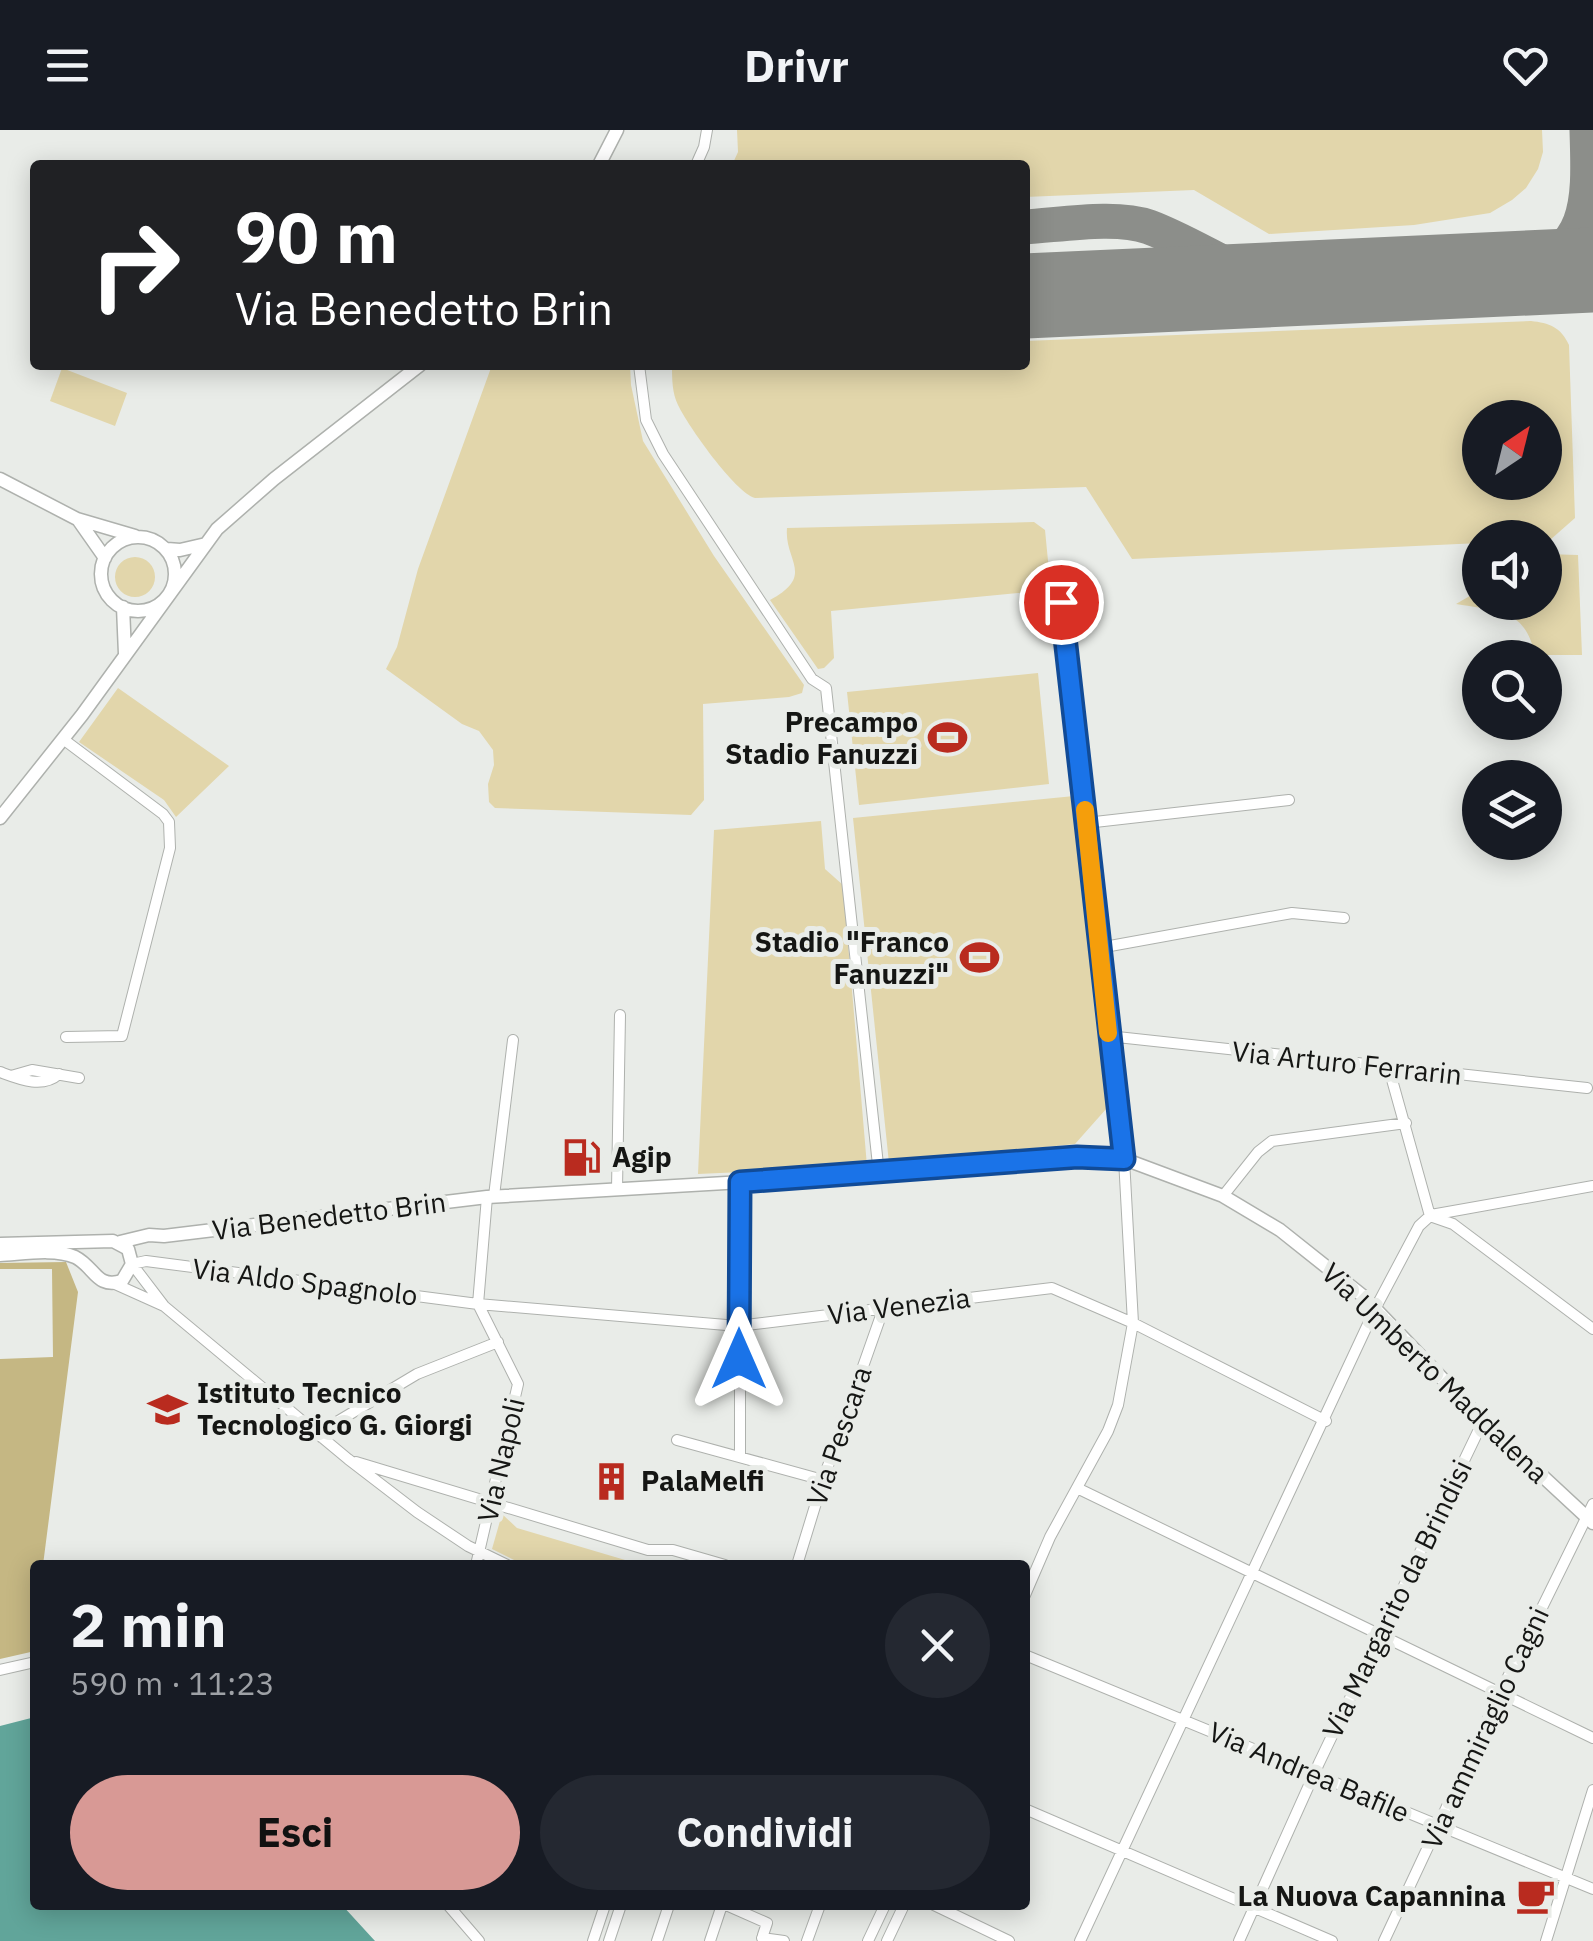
<!DOCTYPE html>
<html lang="it">
<head>
<meta charset="utf-8">
<style>
	:root { --surface:#171b24; --page:#242831; --text:#f1f3f6; --muted:#9ea1a6; --accent:#d89995 }
	body { margin:0; font-family:"IBM Plex Sans",sans-serif; background:var(--page); color:var(--text); height:100vh; display:flex; flex-direction:column; font-size:38px; white-space:nowrap }
	* { box-sizing:border-box; margin:0 }
	p { font-size:32px; color:var(--muted) }
	.icon { flex:none; width:55px; height:55px; fill:none; stroke:currentColor; stroke-width:2; stroke-linecap:round; stroke-linejoin:round }
	.map { position:relative; flex:1; overflow:hidden }
	.details { position:absolute; left:30px; top:1430px; width:1000px; height:350px; display:flex; flex-direction:column; background:var(--surface); border-radius:10px; box-shadow:0 5px 25px #0003 }
	.details>* { flex:none }
	.top-card { position:absolute; left:30px; top:30px; width:1000px; height:210px; border-radius:10px; box-shadow:0 5px 25px #0003; background:#202124; color:#fff; overflow:hidden }
	.needle { width:65px; rotate:35deg }
	.fabs { position:absolute; left:1462px; top:270px; display:grid; gap:20px }
	.fabs a { display:grid; place-items:center; width:100px; height:100px; border-radius:50%; background:var(--surface); box-shadow:0 5px 25px #0003; font-size:50px }
	.pin { position:absolute; display:grid; place-items:center; width:85px; height:85px; color:#fff; margin:-42px; border:5px solid #fff; border-radius:50%; box-shadow:0 2px 10px #0007 }
	.me { position:absolute; width:110px; margin:-55px; rotate:0deg; stroke-linejoin:round; filter:drop-shadow(0 0 8px #0008) }
	.turn { display:flex; align-items:center; gap:35px; height:210px; padding:0 40px; font-size:45px }
	.turn .icon { width:130px; height:130px; stroke-width:2.5 }
	.turn b { display:block; font-size:70px; line-height:85px }
	.round { display:grid; place-items:center; flex:none; width:105px; height:105px; border-radius:52px; background:var(--page) }
	.overview { display:flex; align-items:center; justify-content:space-between; height:170px; padding:0 40px }
	h1 { font-size:60px; font-weight:700; line-height:75px }
	.button { display:flex; gap:20px; margin-top:auto; padding:20px 40px }
	.button a { flex:1; height:115px; border-radius:60px; background:var(--accent); color:#111; font-size:40px; font-weight:700; line-height:115px; text-align:center }
	.button a+a { background:var(--page); color:var(--text) }
	header { display:flex; justify-content:space-between; align-items:center; height:130px; padding:0 40px; background:var(--surface); font-size:45px; font-weight:700 }
	.map>svg:first-child { display:block }
	.green { fill:#e2d6ab; fill-rule:evenodd }
	.forest { fill:#c5b783 }
	.water { fill:#61a59a }
	.lines { fill:none; stroke-linecap:round; stroke-linejoin:round }
	.taxiway { stroke:#8c8e8a; stroke-width:35 }
	.runway { stroke:#8c8e8a; stroke-width:85 }
	.minor-casing { stroke:#aeb1ad; stroke-width:12 }
	.tertiary-casing { stroke:#aeb1ad; stroke-width:15 }
	.minor { stroke:#fff; stroke-width:10 }
	.tertiary { stroke:#fff; stroke-width:12 }
	.route-casing { stroke:#114b97; stroke-width:25 }
	.route { stroke:#1a73e8; stroke-width:18 }
	.slow { stroke:#f59e0b; stroke-width:18 }
	.labels { text-anchor:middle; stroke-width:10; stroke-linejoin:round; paint-order:stroke }
	.poi-label { font-size:28px; font-weight:bold; fill:#151614; stroke:#e9ece8; text-anchor:end }
	.street-label { font-size:28px; fill:#151614; stroke:#e9ece8 }
</style>
</head>
<body>
<header><svg class="icon" aria-label="menu" viewBox="0 0 24 24"><path d="M4 6h16M4 12h16M4 18h16"/></svg>Drivr<svg class="icon" aria-label="heart" viewBox="0 0 24 24"><path d="M12 20l-8-8c-3-5 5-10 8-4 3-6 11-1 8 4z"/></svg></header>
<div class="map">
<svg width="1593" height="1811" viewBox="0 0 1593 1811">
	<rect width="100%" height="100%" fill="#e9ece8"/>
	<path class="green" d="M 737,0 L 1542,0 L 1543,22 L 1538,39 L 1526,58 L 1512,70 L 1490,83 L 1414,95 L 1269,104 L 1194,60 L 1025,67 L 1025,35 L 732,35 L 738,22 Z
		M 1531,191 C 1549,193 1561,197 1569,215 L 1575,388 L 1550,410 L 1480,408 L 1480,413 L 1132,429 L 1086,357 L 755,368 C 735,362 688,296 678,275 C 672,263 672,248 672,235 L 1025,235 L 1025,211 ZM 1480,288 L 1545,288 L 1545,352 L 1480,352 Z
		M 492,235 L 630,235 L 631,255 L 643,311 L 714,426 L 804,555 L 802,563 L 789,567 L 703,574 L 704,670 L 691,685 L 495,678 L 489,672 L 488,654 L 494,635 L 493,620 L 479,601 L 462,594 L 386,539 L 397,517 L 418,439 Z
		M 62,238 L 127,263 L 115,296 L 50,271 Z
		M 1034,392 L 1045,400 L 1049,441 L 1038,461 L 831,481 L 834,528 L 824,538 L 818,539 L 770,470 C 816,445 784,431 787,398 Z
		M 1545,424 L 1578,425 L 1582,525 L 1535,525 C 1525,478 1497,481 1456,474 L 1480,460 L 1480,472 L 1545,472 Z
		M115 447a20 20 0 1 1 40 0a20 20 0 1 1-40 0Z
		M 1038,543 L 1049,654 L 859,675 L 847,562 Z
		M 118,558 L 229,636 L 176,687 L 164,670 L 79,612 Z
		M 1074,666 L 1107,978 L 1075,1014 L 889,1033 L 853,688 Z
		M 821,691 L 825,739 L 843,755 L 867,1036 L 698,1044 L 714,700 Z
		M 502,1384 L 517,1398 L 642,1435 L 658,1431 L 661,1434 L 661,1435 L 524,1435 L 492,1419 Z"/>
	<path class="forest" d="M 66,1132 L 78,1162 L 43,1435 L 35,1435 L 35,1521 L 0,1529 L 0,1229 L 53,1227 L 52,1139 L 0,1139 L 0,1133 Z"/>
	<path class="water" d="M 35,1587 L 35,1775 L 342,1775 L 375,1811 L 0,1811 L 0,1596 Z"/>
	<g class="lines">
		<path class="taxiway" d="M 1025,97 C 1060,95 1116,85 1149,97 C 1192,113 1231,141 1275,155
			M 1516,142 C 1593,122 1589,70 1587,0"/>
		<path class="runway" d="M 1025,166 L 1593,140"/>
		<defs>
			<path id="minor" d="M 696,35 L 704,17 L 707,0
				M 639,235 L 646,290 L 663,324 L 812,549 L 826,558 L 879,1044
				M 63,609 L 163,684 L 169,692 L 170,718 L 122,906 L 66,907
				M 1086,693 L 1289,670
				M 1099,818 L 1292,783 L 1344,788
				M 1108,906 L 1587,958
				M 1389,939 L 1430,1086
				M 0,942 C 19,949 42,959 59,944
				M 11,946 L 32,940 L 79,948
				M 740,1052 L 740,1327
				M 617,1059 L 620,885
				M 494,1066 L 513,910
				M 1223,1066 L 1258,1022 L 1272,1011 L 1406,993
				M 1431,1085 L 1593,1056
				M 1430,1086 L 1453,1094 L 1593,1199
				M 115,1154 L 164,1176 L 348,1329 L 417,1382 L 468,1416 L 507,1435
				M 478,1174 L 487,1067
				M 164,1176 L 132,1134 L 146,1131 L 478,1174 L 738,1196 L 1052,1158 L 1133,1193 L 1326,1291
				M 321,1307 L 330,1296 L 417,1244 L 498,1212
				M 677,1310 L 823,1350
				M 356,1332 L 648,1420 L 673,1420 L 725,1435
				M 1077,1358 L 1593,1608
				M 476,1435 L 518,1254 L 478,1174
				M 797,1435 L 823,1350 L 884,1177
				M 1025,1465 L 1050,1407 L 1108,1301 L 1118,1275 L 1133,1193 L 1124,1029 L 1061,473
				M 1025,1525 L 1593,1759
				M 0,1540 L 35,1532
				M 1025,1679 L 1332,1811
				M 448,1775 L 479,1811
				M 726,1775 L 767,1793 L 763,1805
				M 934,1775 L 1009,1811
				M 762,1808 L 784,1811
				M 593,1811 L 605,1775
				M 609,1811 L 621,1775
				M 657,1811 L 669,1775
				M 710,1811 L 722,1775
				M 807,1811 L 820,1775
				M 868,1811 L 885,1775
				M 887,1811 L 904,1775
				M 1080,1811 L 1375,1179 L 1419,1096 L 1430,1086
				M 1239,1811 L 1319,1633 L 1483,1291
				M 1384,1811 L 1500,1563 L 1593,1374
				M 1546,1811 L 1593,1660"/>
			<path id="tertiary" d="M 599,35 L 617,0
				M 0,349 L 77,389 L 135,406
				M 79,391 L 105,428
				M101 444a37 37 0 1 1 74 0a37 37 0 1 1-74 0Z
				M 167,419 L 180,420 L 206,414
				M 123,477 L 125,524
				M 0,688 L 82,585 L 217,399 L 274,349 L 420,235
				M 120,1112 L 149,1105 L 164,1106 L 487,1067 L 879,1044 L 1077,1027 L 1124,1029 L 1223,1066 L 1280,1100 L 1363,1166 L 1483,1291 L 1593,1393
				M 0,1114 L 113,1111 L 128,1119 L 132,1134 L 122,1151 C 96,1159 95,1137 75,1127 C 54,1118 22,1124 0,1125"/>
		</defs>
		<use href="#minor" class="minor-casing"/>
		<use href="#tertiary" class="tertiary-casing"/>
		<use href="#minor" class="minor"/>
		<use href="#tertiary" class="tertiary"/>
	</g>
	<g class="lines">
		<defs>
			<path id="route" d="M 739,1229 L 740,1052 L 1077,1027 L 1124,1029 L 1061,472"/>
		</defs>
		<use href="#route" class="route-casing"/>
		<use href="#route" class="route"/>
		<path class="slow" d="M 1085,680 L 1108,903"/>
	</g>
	<defs>
		<symbol id="stadium-bare" viewBox="-9 -9 18 18"><path d="M0-5a6.5 5 0 1 0 0 10a6.5 5 0 1 0 0-10ZM-3.5-1.8h7v3.6h-7Z" fill="#b92b1f" stroke="#e9ece8" stroke-width="2.5" paint-order="stroke"/></symbol>
		<symbol id="fuel-bare" viewBox="-9 -9 18 18"><path d="M-5.5-6h7V0h2V4h1.3V-2.5L3-4.5l.8-.8L6-3V5H2.5V1h-1V6h-7ZM-4.2-4.7v3.2H.2V-4.7Z" fill="#b92b1f" stroke="#e9ece8" stroke-width="2.5" paint-order="stroke"/></symbol>
		<symbol id="school-bare" viewBox="-9 -9 18 18"><path d="M0-5L7-2L0 1L-7-2ZM-4 1L0 2.5L4 1V4Q0 6-4 4Z" fill="#b92b1f" stroke="#e9ece8" stroke-width="2.5" paint-order="stroke"/></symbol>
		<symbol id="building-bare" viewBox="-9 -9 18 18"><path d="M-4-6H4V6H1V3H-1V6H-4ZM-2.5-4.3h1.7v1.8h-1.7ZM.8-4.3h1.7v1.8H.8ZM-2.5-1h1.7V.8h-1.7ZM.8-1h1.7V.8H.8Z" fill="#b92b1f" stroke="#e9ece8" stroke-width="2.5" paint-order="stroke"/></symbol>
		<symbol id="cafe-bare" viewBox="-9 -9 18 18"><path d="M-5.5-4.5H6V0H3Q3 3.5 0 3.5H-2.5Q-5.5 3.5-5.5 0ZM3-3.2v2h1.7v-2ZM-6 4.5H4V6H-6Z" fill="#b92b1f" stroke="#e9ece8" stroke-width="2.5" paint-order="stroke"/></symbol>
	</defs>
	<g fill-rule="evenodd">
		<use href="#stadium-bare" x="920" y="580" width="55" height="55"/>
		<use href="#stadium-bare" x="952" y="800" width="55" height="55"/>
		<use href="#fuel-bare" x="554" y="1000" width="55" height="55"/>
		<use href="#school-bare" x="140" y="1252" width="55" height="55"/>
		<use href="#building-bare" x="584" y="1324" width="55" height="55"/>
		<use href="#cafe-bare" x="1508" y="1738" width="55" height="55"/>
	</g>
	<g class="labels">
		<g class="poi-label">
			<text x="918" y="602">Precampo<tspan x="918" dy="32">Stadio Fanuzzi</tspan></text>
			<text x="949" y="822">Stadio "Franco<tspan x="949" dy="32">Fanuzzi"</tspan></text>
			<text x="612" y="1037" text-anchor="start">Agip</text>
			<text x="197" y="1273" text-anchor="start">Istituto Tecnico<tspan x="197" dy="32">Tecnologico G. Giorgi</tspan></text>
			<text x="641" y="1361" text-anchor="start">PalaMelfi</text>
			<text x="1506" y="1776">La Nuova Capannina</text>
		</g>
		<g class="street-label">
			<text transform="translate(1347 933) rotate(6)" y="10">Via Arturo Ferrarin</text>
			<text transform="translate(329 1086) rotate(-7)" y="10">Via Benedetto Brin</text>
			<text transform="translate(305 1152) rotate(7)" y="10">Via Aldo Spagnolo</text>
			<text transform="translate(899 1176) rotate(-7)" y="10">Via Venezia</text>
			<text transform="translate(1435 1243) rotate(44)" y="10">Via Umberto Maddalena</text>
			<text transform="translate(839 1306) rotate(-71)" y="10">Via Pescara</text>
			<text transform="translate(501 1330) rotate(-77)" y="10">Via Napoli</text>
			<text transform="translate(1397 1469) rotate(-64)" y="10">Via Margarito da Brindisi</text>
			<text transform="translate(1485 1598) rotate(-65)" y="10">Via ammiraglio Cagni</text>
			<text transform="translate(1309 1642) rotate(23)" y="10">Via Andrea Bafile</text>
		</g>
	</g>
</svg>
<div class="fabs">
<a><svg class="needle" viewBox="-14 -14 28 28"><path d="M0-13l5 13h-10z" fill="#e53935"/><path d="M0 13l5-13h-10z" fill="#9ea1a6"/></svg></a>
<a><svg class="icon" aria-label="sound" viewBox="0 0 24 24"><path d="M4 9h4l5-4v14l-5-4H4zM17 9q2 3 0 6"/></svg></a>
<a><svg class="icon" aria-label="search" viewBox="0 0 24 24"><circle cx="10" cy="10" r="6"/><path d="M15 15l6 6"/></svg></a>
<a><svg class="icon" aria-label="layers" viewBox="0 0 24 24"><path d="M12 4l9 5-9 5-9-5zM3 14l9 5 9-5"/></svg></a>
</div>
<div class="pin" style="left:1061px;top:472px;background:#d93025"><svg class="icon" aria-label="arrive" viewBox="0 0 24 24"><path d="M6 21V4h12l-3 4 3 4H6"/></svg></div>
<svg class="me" style="left:739px;top:1229px" viewBox="-20 -20 40 40"><path d="M0-17L14 15 0 8-14 15z" fill="#1a73e8" stroke="#fff" stroke-width="4"/></svg>
<div class="top-card">
<div class="turn"><svg class="icon" aria-label="right" viewBox="0 0 24 24"><path d="M7 20v-9h11M14 6l5 5-5 5"/></svg><div><b>90 m</b>Via Benedetto Brin</div></div>
</div>
<section class="details">
<div class="overview"><div><h1>2 min</h1><p>590 m · 11:23</p></div><a class="round"><svg class="icon" aria-label="close" viewBox="0 0 24 24"><path d="M6 6l12 12M18 6L6 18"/></svg></a></div>
<div class="button"><a>Esci</a><a>Condividi</a></div>
</section>
</div>
</body>
</html>
